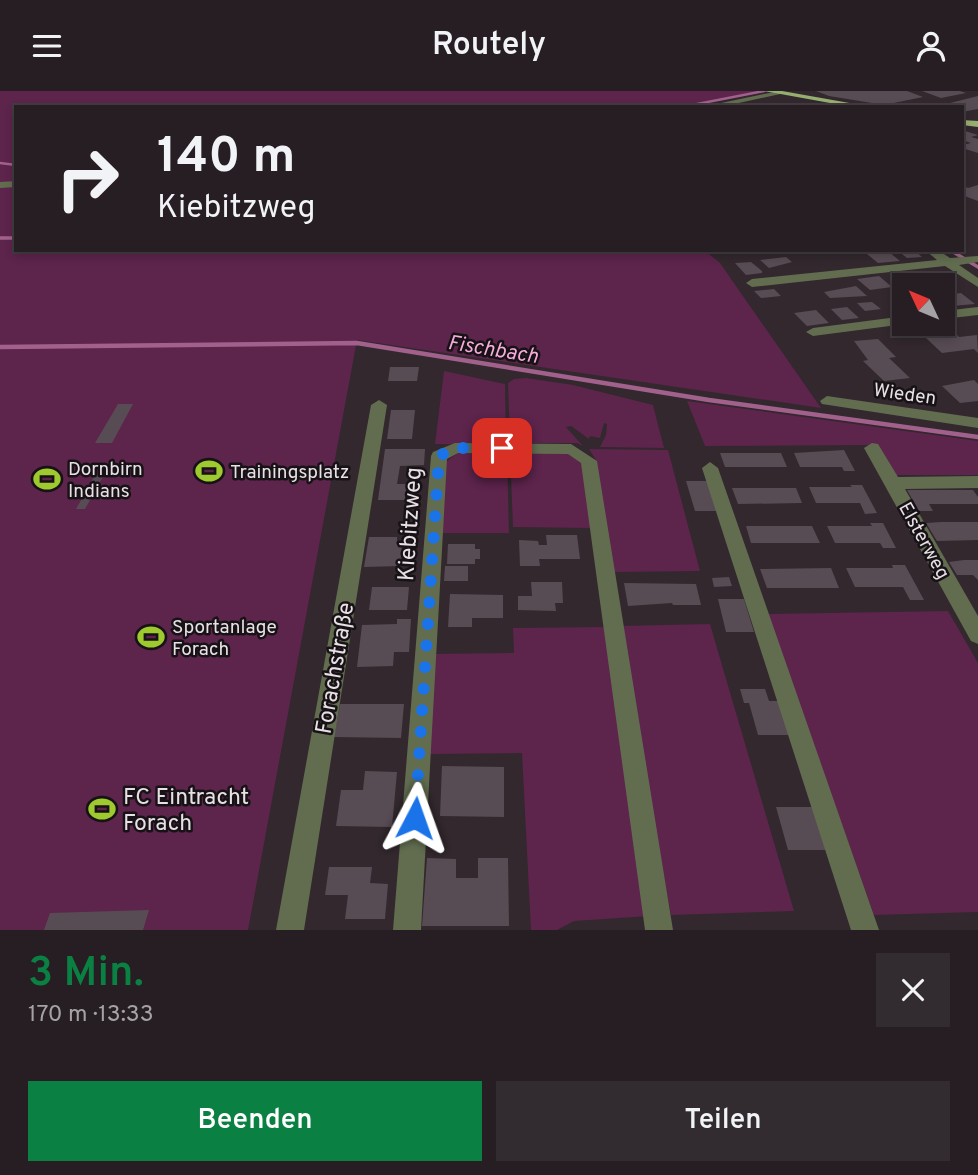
<!DOCTYPE html>
<html lang="de">
<head>
<meta charset="utf-8">
<style>
	:root { --surface:#261e22; --page:#322b2f; --text:#f1f3f6; --muted:#a4a2a5; --line:#423c40; --accent:#0b8043 }
	body { margin:0; font-family:Overpass,sans-serif; background:var(--page); color:var(--text); height:100vh; display:flex; flex-direction:column; font-size:26px; white-space:nowrap }
	* { box-sizing:border-box; margin:0 }
	p { font-size:23px; color:var(--muted) }
	.icon { flex:none; width:38px; height:38px; fill:none; stroke:currentColor; stroke-width:2; stroke-linecap:round; stroke-linejoin:round }
	.map { position:relative; height:839px; overflow:hidden }
	.sheet { display:flex; flex-direction:column; background:var(--surface); flex:1 }
	.sheet>* { flex:none }
	.banner { position:absolute; left:14px; top:14px; width:950px; height:147px; border-radius:0px; box-shadow:0 4px 10px #0003,0 0 0 2px var(--line); background:#261e22; color:var(--text); overflow:hidden }
	.needle { width:46px; rotate:314deg }
	.buttons { position:absolute; left:892px; top:182px; display:grid; gap:14px }
	.buttons a { display:grid; place-items:center; width:63px; height:63px; border-radius:0px; background:var(--surface); box-shadow:0 4px 10px #0003,0 0 0 2px var(--line); font-size:35px }
	.pin { position:absolute; display:grid; place-items:center; width:60px; height:60px; color:#fff; margin:-30px; border-radius:14px; box-shadow:0 4px 10px #0006 }
	.me { position:absolute; width:77px; margin:-38px; rotate:4deg; stroke-linejoin:round; filter:drop-shadow(0 0 5px #0008) }
	.turn { display:flex; align-items:center; gap:24px; height:147px; padding:0 28px; font-size:32px }
	.turn .icon { width:91px; height:91px; stroke-width:2.5 }
	.turn b { display:block; font-size:49px; line-height:60px }
	.round { display:grid; place-items:center; flex:none; width:74px; height:74px; border-radius:0px; background:var(--page) }
	.summary { display:flex; align-items:center; justify-content:space-between; height:119px; padding:0 28px }
	h1 { font-size:42px; font-weight:600; line-height:52px; color:var(--accent) }
	.action { display:flex; gap:14px; margin-top:auto; padding:14px 28px }
	.action a { flex:1; height:80px; border-radius:0px; background:var(--accent); color:#fff; font-size:28px; font-weight:600; line-height:80px; text-align:center }
	.action a+a { background:var(--page); color:var(--text) }
	header { display:flex; justify-content:space-between; align-items:center; height:91px; padding:0 28px; background:var(--surface); font-size:32px; font-weight:600 }
	.map>svg:first-child { display:block }
	.green { fill:#5d244c }
	.lines { fill:none; stroke-linecap:round; stroke-linejoin:round }
	.stream-far2 { stroke:#a2618c; stroke-width:2.5 }
	.stream-far1 { stroke:#a2618c; stroke-width:3.5 }
	.stream { stroke:#a2618c; stroke-width:4.5 }
	.building { fill:#584c54 }
	.minor { fill:#626d50; fill-rule:evenodd }
	.major { fill:#97ae71; fill-rule:evenodd }
	.route { stroke:#1a73e8; stroke-width:12; stroke-dasharray:0 21.6 }
	.labels { text-anchor:middle; stroke-width:5; stroke-linejoin:round; paint-order:stroke }
	.street-label { font-size:19px; fill:#e8e0e5; stroke:#171215 }
	.poi-label { font-size:19px; fill:#e8e0e5; stroke:#171215; text-anchor:start }
	.water-label { font-size:21px; font-style:italic; fill:#f6abdc; stroke:#171215 }
	.near-street-label { font-size:23px; fill:#e8e0e5; stroke:#171215 }
	.near-poi-label { font-size:23px; fill:#e8e0e5; stroke:#171215; text-anchor:start }
</style>
</head>
<body>
<header><svg class="icon" aria-label="menu" viewBox="0 0 24 24"><path d="M4 6h16M4 12h16M4 18h16"/></svg>Routely<svg class="icon" aria-label="person" viewBox="0 0 24 24"><circle cx="12" cy="8" r="4"/><path d="M4 21q1-7 8-7t8 7"/></svg></header>
<div class="map">
<svg width="978" height="839" viewBox="0 0 978 839">
	<rect width="100%" height="100%" fill="#32282e"/>
	<path class="green" d="M 0,0 L 770,0 L 683,16 L 16,16 L 16,159 L 704,159 L 720,172 L 821,317 L 357,249 L 248,839 L 0,839 Z
		M 444,280 L 505,293 L 506,354 L 435,353 Z
		M 526,287 L 573,294 L 653,314 L 664,357 L 600,356 L 606,344 L 607,333 L 604,332 L 600,347 L 590,345 L 589,348 L 571,335 L 566,336 L 583,355 L 577,352 L 512,352 L 510,350 L 508,292 L 514,288 Z
		M 687,310 L 978,350 L 978,384 L 893,384 L 876,355 L 867,354 L 705,355 Z
		M 589,358 L 668,359 L 700,480 L 614,481 L 596,369 Z
		M 459,361 L 507,361 L 509,442 L 440,442 L 443,373 Z
		M 510,361 L 568,361 L 581,368 L 594,437 L 513,436 Z
		M 948,520 L 978,572 L 978,821 L 874,824 L 767,523 Z
		M 710,533 L 794,820 L 671,824 L 618,535 Z
		M 604,536 L 649,825 L 574,830 L 557,839 L 531,839 L 522,662 L 430,663 L 434,563 L 514,562 L 513,537 Z"/>
	<g class="lines">
		<path class="stream-far2" d="M 682,16 L 764,0
			M 0,72 L 16,74"/>
		<path class="stream-far1" d="M 0,147 L 16,147
			M 950,159 L 978,176"/>
		<path class="stream" d="M 0,256 L 357,252 L 709,309 L 978,346"/>
	</g>
	<path class="building" d="M 816,0 L 907,0 L 923,6 L 884,14 L 829,5 Z
		M 922,0 L 960,0 L 966,2 L 941,7 Z
		M 978,5 L 978,18 L 962,21 L 962,16 L 934,16 Z
		M 962,39 L 978,44 L 971,46 L 978,48 L 978,62 L 962,57 L 962,54 L 971,52 L 962,49 Z
		M 962,94 L 968,97 L 978,94 L 978,110 L 962,104 Z
		M 867,159 L 889,161 L 900,170 L 878,172 L 867,163 L 871,163 Z
		M 897,159 L 914,159 L 922,166 L 907,167 Z
		M 786,166 L 792,171 L 769,177 L 760,169 Z
		M 751,171 L 762,180 L 762,182 L 746,184 L 735,172 Z
		M 910,184 L 923,194 L 904,194 L 892,186 Z
		M 879,185 L 892,196 L 870,199 L 857,188 Z
		M 856,195 L 867,205 L 830,207 L 824,201 Z
		M 774,198 L 781,205 L 761,207 L 754,200 Z
		M 961,202 L 975,213 L 952,215 L 943,209 L 943,204 Z
		M 872,211 L 881,218 L 865,220 L 857,212 Z
		M 847,216 L 859,227 L 842,229 L 831,218 Z
		M 816,219 L 829,232 L 807,235 L 794,222 Z
		M 956,243 L 959,246 L 977,244 L 978,262 L 974,258 L 942,262 L 926,247 Z
		M 878,248 L 896,266 L 889,267 L 910,287 L 884,290 L 863,270 L 868,269 L 854,250 Z
		M 390,276 L 419,276 L 417,290 L 388,290 Z
		M 974,289 L 978,293 L 978,310 L 960,312 L 942,295 Z
		M 118,313 L 133,313 L 112,352 L 95,352 Z
		M 391,319 L 415,319 L 412,348 L 387,348 Z
		M 385,358 L 425,358 L 424,374 L 400,375 L 397,393 L 407,393 L 405,409 L 378,409 Z
		M 844,359 L 855,380 L 844,380 L 842,376 L 800,376 L 794,362 Z
		M 720,362 L 781,362 L 787,376 L 725,376 Z
		M 95,384 L 104,384 L 85,418 L 76,418 Z
		M 686,390 L 711,390 L 721,420 L 695,420 Z
		M 850,394 L 862,394 L 877,422 L 865,423 L 860,412 L 816,412 L 809,396 L 852,396 Z
		M 732,397 L 796,397 L 802,412 L 738,413 Z
		M 907,399 L 973,399 L 978,406 L 978,413 L 929,413 L 933,420 L 919,420 Z
		M 941,431 L 978,431 L 978,449 L 937,450 L 926,432 Z
		M 870,432 L 883,432 L 896,457 L 883,457 L 880,452 L 835,452 L 827,435 L 872,435 Z
		M 746,435 L 812,435 L 820,452 L 751,452 Z
		M 546,444 L 577,444 L 580,468 L 539,468 L 540,475 L 520,475 L 519,449 L 538,450 L 539,454 L 547,454 Z
		M 369,446 L 397,446 L 397,454 L 402,454 L 400,475 L 364,476 Z
		M 448,453 L 475,453 L 475,458 L 480,458 L 480,468 L 475,468 L 475,473 L 447,473 Z
		M 964,469 L 978,469 L 978,489 L 973,484 L 957,484 L 949,471 Z
		M 892,474 L 905,474 L 924,509 L 910,509 L 903,496 L 855,496 L 846,477 L 893,477 Z
		M 445,475 L 468,475 L 468,490 L 444,490 Z
		M 831,477 L 839,497 L 767,497 L 760,478 Z
		M 729,486 L 732,495 L 714,496 L 712,487 Z
		M 531,491 L 562,491 L 563,512 L 555,512 L 556,520 L 518,519 L 518,505 L 532,505 Z
		M 624,492 L 696,493 L 701,514 L 673,514 L 672,512 L 628,515 Z
		M 372,496 L 409,496 L 407,519 L 369,519 Z
		M 450,503 L 503,504 L 503,527 L 472,527 L 472,536 L 448,536 Z
		M 718,508 L 744,508 L 754,541 L 726,541 Z
		M 397,528 L 411,528 L 409,561 L 394,561 L 393,575 L 357,576 L 362,534 L 397,533 Z
		M 740,598 L 765,598 L 769,610 L 780,610 L 791,644 L 758,644 L 749,612 L 744,612 Z
		M 340,613 L 404,613 L 401,647 L 334,646 Z
		M 442,675 L 504,676 L 504,726 L 440,725 Z
		M 365,680 L 397,681 L 392,736 L 336,735 L 341,699 L 363,699 Z
		M 776,716 L 815,716 L 829,759 L 788,759 Z
		M 427,767 L 456,768 L 456,787 L 478,787 L 478,767 L 508,767 L 509,835 L 422,835 Z
		M 329,776 L 372,776 L 370,792 L 388,793 L 385,828 L 345,828 L 348,804 L 325,804 Z
		M 149,819 L 143,839 L 44,839 L 50,822 Z"/>
	<g class="lines">
		<path class="minor" d="M 779,0 L 785,2 L 720,16 L 702,16 Z
			M 16,90 L 16,96 L 0,97 L 0,91 Z
			M 925,159 L 938,159 L 950,167 L 978,165 L 978,171 L 959,174 L 978,187 L 978,196 L 945,175 L 752,196 L 746,192 L 752,188 L 937,169 Z
			M 978,216 L 978,224 L 943,228 L 943,220 Z
			M 905,225 L 905,233 L 813,245 L 806,241 L 813,237 Z
			M 827,305 L 978,327 L 978,337 L 822,313 L 820,310 Z
			M 379,309 L 387,314 L 304,839 L 276,839 L 371,314 Z
			M 455,352 L 571,353 L 597,370 L 673,839 L 645,839 L 581,372 L 568,363 L 458,362 L 447,368 L 421,839 L 393,839 L 431,365 L 433,361 Z
			M 872,352 L 878,353 L 898,386 L 978,385 L 978,397 L 905,398 L 978,525 L 978,553 L 971,550 L 864,357 Z
			M 710,371 L 718,377 L 879,839 L 851,839 L 702,377 Z"/>
		<path class="major" d="M 764,0 L 782,0 L 872,16 L 852,16 Z
			M 962,29 L 978,30 L 978,36 L 962,34 Z"/>
	</g>
	<g class="lines">
		<path class="route" d="M 415,727 L 439,365 L 455,357 L 502,357"/>
	</g>
	<defs>
		<symbol id="stadium-bare" viewBox="-9 -9 18 18"><path d="M0-5a6.5 5 0 1 0 0 10a6.5 5 0 1 0 0-10ZM-3.5-1.8h7v3.6h-7Z" fill="#9eca2f" stroke="#171215" stroke-width="2.5" paint-order="stroke"/></symbol>
	</defs>
	<g fill-rule="evenodd">
		<use href="#stadium-bare" x="190" y="361" width="38" height="38"/>
		<use href="#stadium-bare" x="28" y="369" width="38" height="38"/>
		<use href="#stadium-bare" x="132" y="527" width="38" height="38"/>
		<use href="#stadium-bare" x="83" y="699" width="38" height="38"/>
	</g>
	<g class="labels">
		<g class="street-label">
			<text transform="translate(905 302) rotate(8)" y="7">Wieden</text>
			<text transform="translate(925 449) rotate(61)" y="7">Elsterweg</text>
		</g>
		<g class="poi-label">
			<text x="68" y="384">Dornbirn<tspan x="68" dy="22">Indians</tspan></text>
			<text x="230" y="387">Trainingsplatz</text>
			<text x="172" y="542">Sportanlage<tspan x="172" dy="22">Forach</tspan></text>
		</g>
		<g class="water-label">
			<text transform="translate(493 258) rotate(9)" y="7">Fischbach</text>
		</g>
		<g class="near-street-label">
			<text transform="translate(409 433) rotate(-86)" y="8">Kiebitzweg</text>
			<text transform="translate(334 577) rotate(-80)" y="8">Forachstraße</text>
		</g>
		<g class="near-poi-label">
			<text x="123" y="713">FC Eintracht<tspan x="123" dy="26">Forach</tspan></text>
		</g>
	</g>
</svg>
<div class="buttons">
<a><svg class="needle" viewBox="-14 -14 28 28"><path d="M0-13l5 13h-10z" fill="#e53935"/><path d="M0 13l5-13h-10z" fill="#a4a2a5"/></svg></a>
</div>
<div class="pin" style="left:502px;top:357px;background:#d93025"><svg class="icon" aria-label="arrive" viewBox="0 0 24 24"><path d="M6 21V4h12l-3 4 3 4H6"/></svg></div>
<svg class="me" style="left:415px;top:727px" viewBox="-20 -20 40 40"><path d="M0-17L14 15 0 8-14 15z" fill="#1a73e8" stroke="#fff" stroke-width="4"/></svg>
<div class="banner">
<div class="turn"><svg class="icon" aria-label="right" viewBox="0 0 24 24"><path d="M7 20v-9h11M14 6l5 5-5 5"/></svg><div><b>140 m</b>Kiebitzweg</div></div>
</div>
</div>
<section class="sheet">
<div class="summary"><div><h1>3 Min.</h1><p>170 m · 13:33</p></div><a class="round"><svg class="icon" aria-label="close" viewBox="0 0 24 24"><path d="M6 6l12 12M18 6L6 18"/></svg></a></div>
<div class="action"><a>Beenden</a><a>Teilen</a></div>
</section>
</body>
</html>
